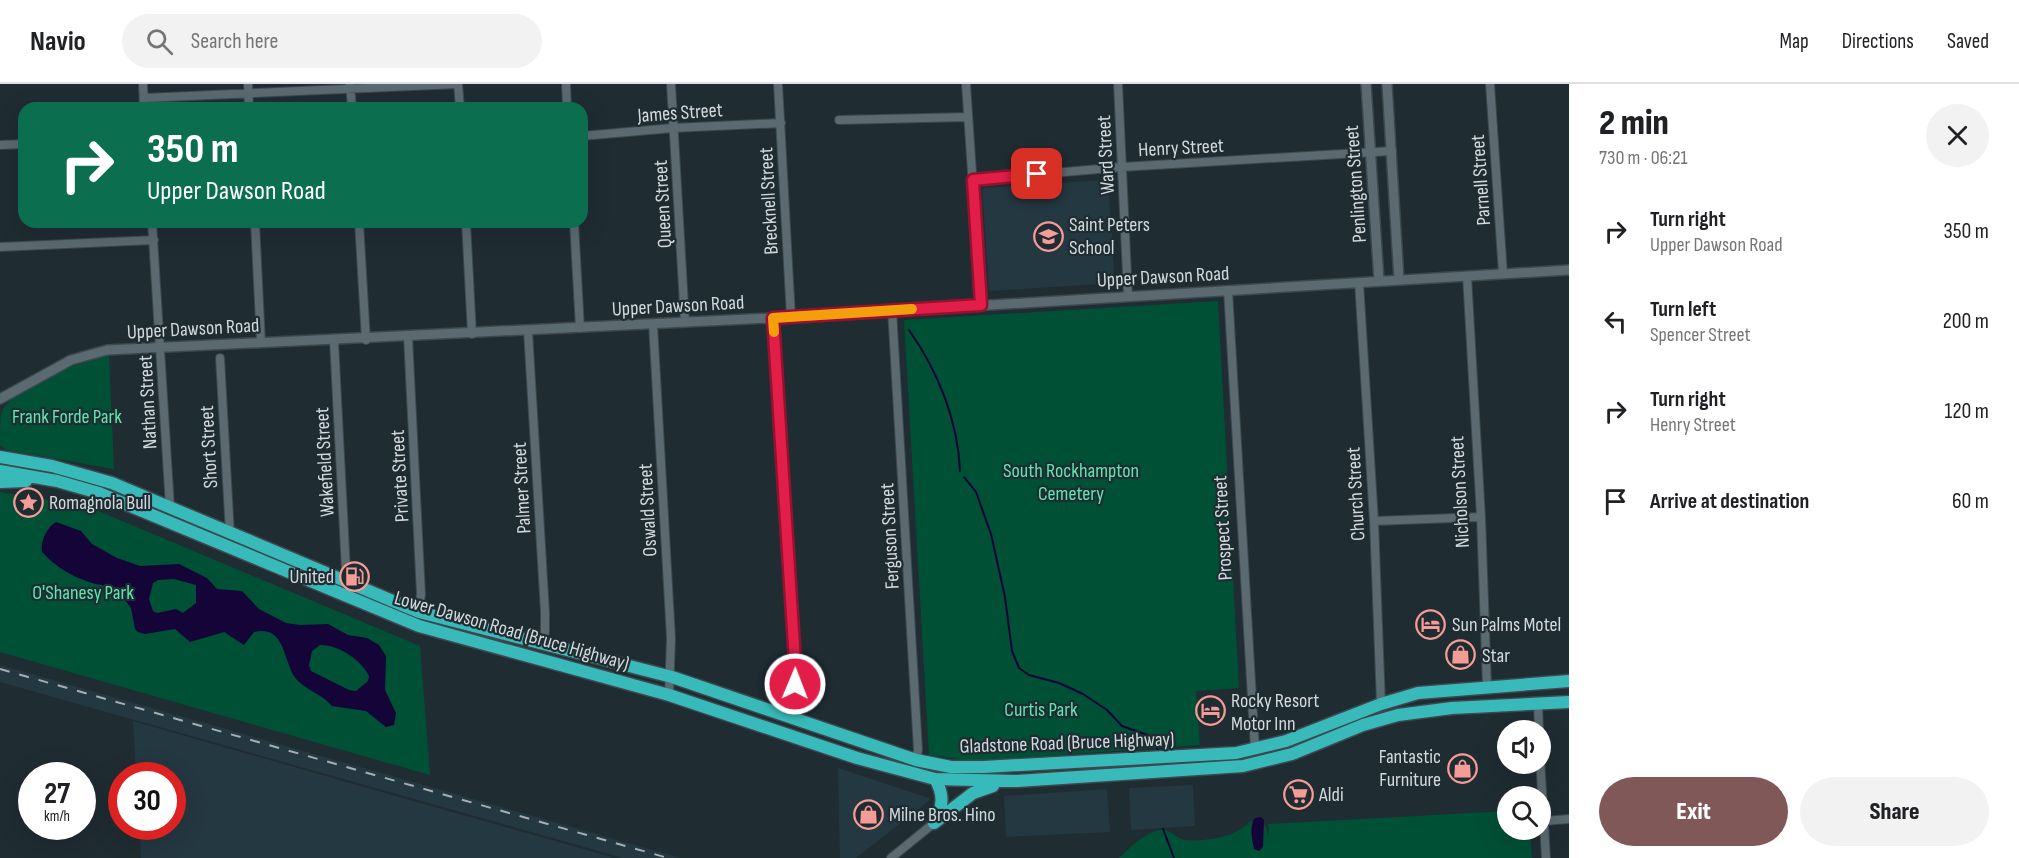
<!DOCTYPE html>
<html lang="en">
<head>
<meta charset="utf-8">
<style>
	:root { --surface:#fff; --page:#f2f2f2; --text:#202124; --muted:#757577; --line:#e0e0e0; --accent:#805857 }
	body { margin:0; font-family:"Sofia Sans Condensed",sans-serif; background:var(--page); color:var(--text); height:100vh; display:flex; flex-direction:column; font-size:22px; white-space:nowrap }
	* { box-sizing:border-box; margin:0 }
	p { font-size:20px; color:var(--muted) }
	.icon { flex:none; width:33px; height:33px; fill:none; stroke:currentColor; stroke-width:2; stroke-linecap:round; stroke-linejoin:round }
	.map { position:relative; flex:1; overflow:hidden }
	.sheet { display:flex; flex-direction:column; background:var(--surface); width:450px }
	.sheet>* { flex:none }
	.banner { position:absolute; left:18px; top:18px; width:570px; height:126px; border-radius:18px; box-shadow:0 6px 24px #0002; background:#0b6e4f; color:#fff; overflow:hidden }
	.fabs { position:absolute; left:1497px; top:636px; display:grid; gap:12px }
	.fabs a { display:grid; place-items:center; width:54px; height:54px; border-radius:50%; background:var(--surface); box-shadow:0 6px 24px #0002; font-size:30px }
	.speed { position:absolute; left:18px; top:678px; display:flex; gap:12px; font-size:30px; font-weight:700; text-align:center }
	.speed>* { display:grid; place-content:center; width:78px; height:78px; border-radius:50%; background:var(--surface); box-shadow:0 6px 24px #0002; line-height:1 }
	.speed small { font-size:15px; font-weight:400 }
	.speed .limit { border:9px solid #d22; background:#fff; color:#111 }
	.pin { position:absolute; display:grid; place-items:center; width:51px; height:51px; color:#fff; margin:-26px; border-radius:12px; box-shadow:0 3px 9px #0006 }
	.me { position:absolute; width:66px; margin:-33px; rotate:1deg; stroke-linejoin:round; filter:drop-shadow(0 0 4px #0008) }
	.turn { display:flex; align-items:center; gap:21px; height:126px; padding:0 30px; font-size:27px }
	.turn .icon { width:78px; height:78px; stroke-width:2.5 }
	.turn b { display:block; font-size:42px; line-height:51px }
	.round { display:grid; place-items:center; flex:none; width:63px; height:63px; border-radius:32px; background:var(--page) }
	.headline { display:flex; align-items:center; justify-content:space-between; height:102px; padding:0 30px }
	h1 { font-size:36px; font-weight:800; line-height:45px }
	.cta { display:flex; gap:12px; margin-top:auto; padding:12px 30px }
	.cta a { flex:1; height:69px; border-radius:36px; background:var(--accent); color:#fff; font-size:24px; font-weight:800; line-height:69px; text-align:center }
	.cta a+a { background:var(--page); color:var(--text) }
	ul { padding:0; list-style:none }
	li { display:flex; align-items:center; gap:18px; height:90px; padding:0 30px }
	li div { flex:1 }
	li b { display:block; font-size:22px }
	li em { font-style:normal }
	header { display:flex; align-items:center; gap:36px; box-sizing:border-box; height:84px; padding:0 30px; background:var(--surface); border-bottom:2px solid var(--line) }
	header strong { font-size:28px }
	nav { display:flex; gap:33px; margin-inline-start:auto; font-size:21px }
	.search { width:420px; height:54px; background:var(--page); display:flex; align-items:center; gap:15px; box-sizing:border-box; padding:0 21px; border-radius:33px; color:var(--muted); font-size:22px }
	main { display:flex; flex:1; min-height:0 }
	.map>svg:first-child { display:block }
	.built { fill:#243841 }
	.green { fill:#005036 }
	.water { fill:#140437; fill-rule:evenodd }
	.lines { fill:none; stroke-linecap:round; stroke-linejoin:round }
	.stream { stroke:#140437; stroke-width:2 }
	.minor-casing { stroke:#3d474d; stroke-width:10 }
	.tertiary-casing { stroke:#3d474d; stroke-width:12 }
	.trunk-casing { stroke:#3d474d; stroke-width:15 }
	.minor { stroke:#5a6a70; stroke-width:8 }
	.tertiary { stroke:#5a6a70; stroke-width:9 }
	.trunk { stroke:#38baba; stroke-width:12 }
	.rail { stroke:#a5aeb3; stroke-width:2; stroke-dasharray:10 10; stroke-linecap:butt }
	.route-casing { stroke:#92132f; stroke-width:15 }
	.route { stroke:#e11d48; stroke-width:10 }
	.slow { stroke:#f59e0b; stroke-width:10 }
	.labels { text-anchor:middle; stroke-width:4.5; stroke-linejoin:round; paint-order:stroke }
	.street-label { font-size:20px; fill:#d2dade; stroke:#1f2c32 }
	.poi-label { font-size:20px; fill:#d2dade; stroke:#1f2c32; text-anchor:start }
	.park-label { font-size:20px; fill:#60e7ae; stroke:#1f2c32 }
</style>
</head>
<body>
<header>
<strong>Navio</strong>
<div class="search"><svg class="icon" aria-label="search" viewBox="0 0 24 24"><circle cx="10" cy="10" r="6"/><path d="M15 15l6 6"/></svg>Search here</div>
<nav><a>Map</a><a>Directions</a><a>Saved</a></nav>
</header>
<main>
<div class="map">
<svg width="1569" height="774" viewBox="0 0 1569 774">
	<rect width="100%" height="100%" fill="#1f2c32"/>
	<path class="built" d="M 1108,96 L 1115,199 L 989,207 L 982,104 Z
		M 0,581 L 607,753 L 681,774 L 623,774 L 0,598 Z
		M 133,637 L 406,715 L 615,774 L 141,774 L 139,743 L 172,742 L 172,692 L 136,691 Z
		M 838,684 L 929,714 L 929,717 L 856,774 L 840,774 Z
		M 1193,701 L 1195,742 L 1131,746 L 1129,704 Z
		M 1107,705 L 1110,748 L 1006,753 L 1004,712 Z"/>
	<path class="green" d="M 1218,217 L 1239,604 L 1196,607 L 1200,661 L 974,677 L 929,671 L 904,236 Z
		M 109,271 L 114,385 L 6,366 L 0,361 C 0,352 0,337 1,329 C 13,302 82,277 109,271 Z
		M 0,408 L 89,423 L 420,562 L 430,691 L 0,568 Z
		M 1507,727 L 1508,746 L 1530,746 L 1532,774 L 1119,774 C 1132,762 1142,750 1160,746 C 1170,744 1176,755 1185,756 C 1203,758 1239,753 1250,737 L 1265,741 L 1269,753 L 1268,740 Z"/>
	<path class="water" d="M 56,438 L 81,447 L 92,460 L 117,474 L 140,482 L 179,480 L 207,494 L 217,505 L 242,507 L 259,525 L 286,539 L 300,541 L 328,540 L 348,551 L 367,554 L 379,561 L 386,572 L 385,606 L 396,629 L 394,641 L 386,643 L 366,627 L 332,622 C 322,610 308,607 297,596 C 283,581 287,540 254,548 L 244,561 L 224,548 L 190,558 L 175,545 L 145,550 L 138,548 L 135,545 L 131,524 L 115,503 C 88,501 61,489 42,468 C 40,458 47,443 56,438 ZM 174,495 L 196,501 L 196,519 L 183,529 L 176,525 L 157,529 L 153,527 L 149,515 L 153,499 L 158,496 ZM 320,561 C 337,560 362,576 369,592 L 368,597 L 356,607 L 349,606 L 311,587 L 309,581 L 312,567 Z
		M 1261,733 L 1264,736 L 1263,763 L 1259,767 L 1254,765 C 1252,755 1249,743 1255,734 Z"/>
	<g class="lines">
		<path class="stream" d="M 909,246 C 938,287 958,337 960,387
			M 964,393 L 976,408 L 991,450 L 1005,513 L 1012,567 L 1019,584 L 1029,591 L 1059,599 L 1083,610 L 1107,626 L 1122,642 L 1153,653 L 1158,666
			M 1163,745 L 1174,774"/>
		<defs>
			<path id="minor" d="M 143,0 L 144,24
				M 248,0 L 249,24
				M 350,0 L 352,24
				M 458,0 L 460,24
				M 566,0 L 567,24
				M 671,0 L 685,238
				M 778,0 L 791,233
				M 966,0 L 981,221
				M 1118,0 L 1128,212
				M 1490,0 L 1503,190
				M 144,14 L 458,0
				M 839,36 L 968,33
				M 582,52 L 673,44 L 781,39
				M 0,61 L 24,60
				M 973,96 L 1122,83 L 1392,67
				M 152,138 L 170,423
				M 255,138 L 261,259
				M 359,138 L 366,256
				M 466,138 L 472,250
				M 574,138 L 580,244
				M 0,163 L 154,156
				M 1467,192 L 1481,433 L 1487,602
				M 1359,198 L 1374,437 L 1381,620
				M 1228,206 L 1255,665
				M 892,226 L 918,666 L 916,676
				M 773,233 L 796,578 L 791,633
				M 653,240 L 671,554 L 669,611
				M 528,247 L 545,528 L 545,548 L 542,559
				M 408,253 L 421,510 L 419,528
				M 334,257 L 346,486 L 341,497
				M 220,274 L 230,450
				M 1374,437 L 1481,433
				M 1538,620 L 1539,646
				M 1540,674 L 1546,774
				M 1544,737 L 1569,735
				M 891,774 L 934,739"/>
			<path id="tertiary" d="M 1366,0 L 1379,197
				M 1387,0 L 1399,196
				M 0,315 L 71,276 L 107,266 L 791,233 L 1569,186"/>
			<path id="trunk" d="M 0,373 L 52,382 L 112,399 L 419,528 L 672,593 L 916,676 L 951,683 L 984,683 L 1236,669 L 1286,657 L 1381,620 L 1418,609 L 1569,597
				M 0,387 L 57,397 L 99,409 L 419,542 L 669,611 L 857,674 L 935,695 L 1017,697 L 1243,682 L 1292,670 L 1363,641 L 1398,631 L 1452,624 L 1569,618
				M 0,398 L 26,397
				M 935,695 C 944,710 943,721 936,735
				M 934,739 L 973,709 L 993,702"/>
		</defs>
		<use href="#minor" class="minor-casing"/>
		<use href="#tertiary" class="tertiary-casing"/>
		<use href="#trunk" class="trunk-casing"/>
		<use href="#minor" class="minor"/>
		<use href="#tertiary" class="tertiary"/>
		<use href="#trunk" class="trunk"/>
		<path class="rail" d="M 0,585 L 668,774"/>
	</g>
	<g class="lines">
		<defs>
			<path id="route" d="M 795,600 L 795,578 L 773,234 L 981,221 L 973,96 L 1037,90"/>
		</defs>
		<use href="#route" class="route-casing"/>
		<use href="#route" class="route"/>
		<path class="slow" d="M 774,248 L 773,234 L 912,225"/>
	</g>
	<defs>
		<symbol id="school-ring" viewBox="-11 -11 22 22"><circle r="9.5" fill="#1f2c32" stroke="#f59c96" stroke-width="1.5"/><path d="M0-5L7-2L0 1L-7-2ZM-4 1L0 2.5L4 1V4Q0 6-4 4Z" fill="#f59c96"/></symbol>
		<symbol id="sight-ring" viewBox="-11 -11 22 22"><circle r="9.5" fill="#1f2c32" stroke="#f59c96" stroke-width="1.5"/><path d="M0-6L1.8-2.2L6-1.7L2.9 1.2L3.7 5.4L0 3.3L-3.7 5.4L-2.9 1.2L-6-1.7L-1.8-2.2Z" fill="#f59c96"/></symbol>
		<symbol id="fuel-ring" viewBox="-11 -11 22 22"><circle r="9.5" fill="#1f2c32" stroke="#f59c96" stroke-width="1.5"/><path d="M-5.5-6h7V0h2V4h1.3V-2.5L3-4.5l.8-.8L6-3V5H2.5V1h-1V6h-7ZM-4.2-4.7v3.2H.2V-4.7Z" fill="#f59c96"/></symbol>
		<symbol id="hotel-ring" viewBox="-11 -11 22 22"><circle r="9.5" fill="#1f2c32" stroke="#f59c96" stroke-width="1.5"/><path d="M-6-4.5h1.5V1H6V5H4.5V3h-9V5H-6ZM-4 0a1.8 1.8 0 1 1 3.6 0ZM.5 0V-2.5h3Q6-2.5 6 0Z" fill="#f59c96"/></symbol>
		<symbol id="shop-ring" viewBox="-11 -11 22 22"><circle r="9.5" fill="#1f2c32" stroke="#f59c96" stroke-width="1.5"/><path d="M-5-2.5h2.3a2.7 3.5 0 0 1 5.4 0H5L5.5 6h-11ZM-1.5-2.5h3a1.5 2.3 0 0 0-3 0Z" fill="#f59c96"/></symbol>
		<symbol id="supermarket-ring" viewBox="-11 -11 22 22"><circle r="9.5" fill="#1f2c32" stroke="#f59c96" stroke-width="1.5"/><path d="M-6-5.5h2.5l.6 2H6L4.5 2H-2.5L-4.4-4H-6ZM-1.5 3.2a1.3 1.3 0 1 0 .1 0ZM3 3.2a1.3 1.3 0 1 0 .1 0Z" fill="#f59c96"/></symbol>
	</defs>
	<g fill-rule="evenodd">
		<use href="#school-ring" x="1032" y="136" width="33" height="33"/>
		<use href="#sight-ring" x="12" y="402" width="33" height="33"/>
		<use href="#fuel-ring" x="338" y="476" width="33" height="33"/>
		<use href="#hotel-ring" x="1414" y="524" width="33" height="33"/>
		<use href="#shop-ring" x="1444" y="554" width="33" height="33"/>
		<use href="#hotel-ring" x="1194" y="610" width="33" height="33"/>
		<use href="#shop-ring" x="1446" y="668" width="33" height="33"/>
		<use href="#supermarket-ring" x="1282" y="694" width="33" height="33"/>
		<use href="#shop-ring" x="852" y="714" width="33" height="33"/>
	</g>
	<g class="labels">
		<g class="street-label">
			<text transform="translate(680 28) rotate(-4)" y="7">James Street</text>
			<text transform="translate(1181 63) rotate(-3)" y="7">Henry Street</text>
			<text transform="translate(1105 71) rotate(-93)" y="7">Ward Street</text>
			<text transform="translate(1480 96) rotate(-94)" y="7">Parnell Street</text>
			<text transform="translate(1355 100) rotate(-94)" y="7">Penlington Street</text>
			<text transform="translate(768 117) rotate(-93)" y="7">Brecknell Street</text>
			<text transform="translate(662 120) rotate(-93)" y="7">Queen Street</text>
			<text transform="translate(1163 192) rotate(-3)" y="7">Upper Dawson Road</text>
			<text transform="translate(678 221) rotate(-3)" y="7">Upper Dawson Road</text>
			<text transform="translate(193 244) rotate(-3)" y="7">Upper Dawson Road</text>
			<text transform="translate(147 318) rotate(-93)" y="7">Nathan Street</text>
			<text transform="translate(208 363) rotate(-93)" y="7">Short Street</text>
			<text transform="translate(324 378) rotate(-93)" y="7">Wakefield Street</text>
			<text transform="translate(399 392) rotate(-93)" y="7">Private Street</text>
			<text transform="translate(521 404) rotate(-93)" y="7">Palmer Street</text>
			<text transform="translate(1459 408) rotate(-93)" y="7">Nicholson Street</text>
			<text transform="translate(1355 410) rotate(-93)" y="7">Church Street</text>
			<text transform="translate(647 426) rotate(-93)" y="7">Oswald Street</text>
			<text transform="translate(1222 444) rotate(-93)" y="7">Prospect Street</text>
			<text transform="translate(889 452) rotate(-93)" y="7">Ferguson Street</text>
			<text transform="translate(512 546) rotate(16)" y="7">Lower Dawson Road (Bruce Highway)</text>
			<text transform="translate(1067 658) rotate(-2)" y="7">Gladstone Road (Bruce Highway)</text>
		</g>
		<g class="poi-label">
			<text x="1069" y="147">Saint Peters<tspan x="1069" dy="23">School</tspan></text>
			<text x="49" y="425">Romagnola Bull</text>
			<text x="334" y="499" text-anchor="end">United</text>
			<text x="1452" y="547">Sun Palms Motel</text>
			<text x="1482" y="578">Star</text>
			<text x="1231" y="623">Rocky Resort<tspan x="1231" dy="23">Motor Inn</tspan></text>
			<text x="1441" y="679" text-anchor="end">Fantastic<tspan x="1441" dy="23">Furniture</tspan></text>
			<text x="1319" y="717">Aldi</text>
			<text x="889" y="737">Milne Bros. Hino</text>
		</g>
		<g class="park-label">
			<text x="67" y="339">Frank Forde Park</text>
			<text x="1071" y="393">South Rockhampton<tspan x="1071" dy="23">Cemetery</tspan></text>
			<text x="83" y="515">O'Shanesy Park</text>
			<text x="1041" y="632">Curtis Park</text>
		</g>
	</g>
</svg>
<div class="fabs">
<a><svg class="icon" aria-label="sound" viewBox="0 0 24 24"><path d="M4 9h4l5-4v14l-5-4H4zM17 9q2 3 0 6"/></svg></a>
<a><svg class="icon" aria-label="search" viewBox="0 0 24 24"><circle cx="10" cy="10" r="6"/><path d="M15 15l6 6"/></svg></a>
</div>
<div class="speed"><div>27<small>km/h</small></div><div class="limit">30</div></div>
<div class="pin" style="left:1037px;top:90px;background:#d93025"><svg class="icon" aria-label="arrive" viewBox="0 0 24 24"><path d="M6 21V4h12l-3 4 3 4H6"/></svg></div>
<svg class="me" style="left:795px;top:600px" viewBox="-20 -20 40 40"><circle r="17" fill="#e11d48" stroke="#fff" stroke-width="3"/><path d="M0-11L8 9 0 5-8 9z" fill="#fff"/></svg>
<div class="banner">
<div class="turn"><svg class="icon" aria-label="right" viewBox="0 0 24 24"><path d="M7 20v-9h11M14 6l5 5-5 5"/></svg><div><b>350 m</b>Upper Dawson Road</div></div>
</div>
</div>
<section class="sheet">
<div class="headline"><div><h1>2 min</h1><p>730 m · 06:21</p></div><a class="round"><svg class="icon" aria-label="close" viewBox="0 0 24 24"><path d="M6 6l12 12M18 6L6 18"/></svg></a></div>
<ul>
<li><svg class="icon" aria-label="right" viewBox="0 0 24 24"><path d="M7 20v-9h11M14 6l5 5-5 5"/></svg><div><b>Turn right</b><p>Upper Dawson Road</p></div><em>350 m</em></li>
<li><svg class="icon" aria-label="left" viewBox="0 0 24 24"><path d="M17 20v-9H6M10 6l-5 5 5 5"/></svg><div><b>Turn left</b><p>Spencer Street</p></div><em>200 m</em></li>
<li><svg class="icon" aria-label="right" viewBox="0 0 24 24"><path d="M7 20v-9h11M14 6l5 5-5 5"/></svg><div><b>Turn right</b><p>Henry Street</p></div><em>120 m</em></li>
<li><svg class="icon" aria-label="arrive" viewBox="0 0 24 24"><path d="M6 21V4h12l-3 4 3 4H6"/></svg><div><b>Arrive at destination</b></div><em>60 m</em></li>
</ul>
<div class="cta"><a>Exit</a><a>Share</a></div>
</section>
</main>
</body>
</html>
